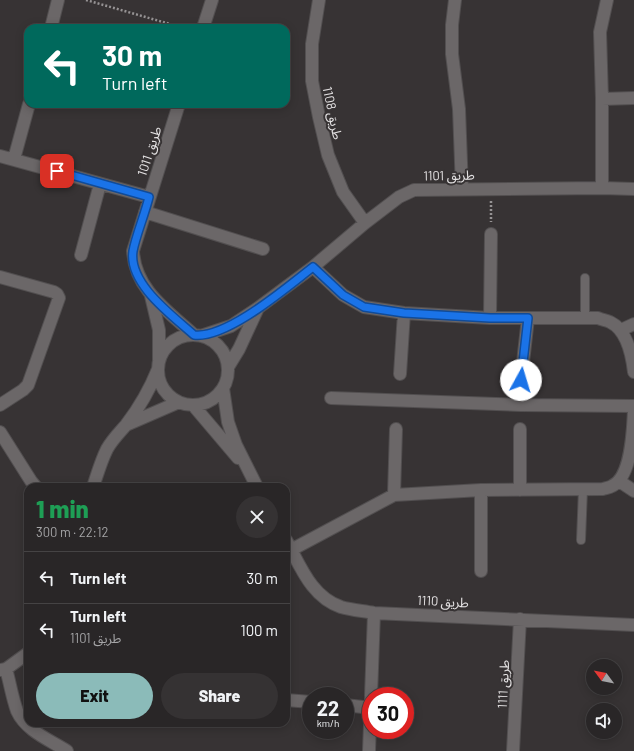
<!DOCTYPE html>
<html lang="en">
<head>
<meta charset="utf-8">
<style>
	:root { --surface:#292627; --page:#353233; --text:#f1f3f6; --muted:#a5a5a7; --line:#454344; --accent:#8bbbb9 }
	body { margin:0; font-family:Barlow,"Noto Sans Arabic",sans-serif; background:var(--page); color:var(--text); height:100vh; display:flex; flex-direction:column; font-size:15px; white-space:nowrap }
	* { box-sizing:border-box; margin:0 }
	p { font-size:13px; color:var(--muted) }
	.icon { flex:none; width:22px; height:22px; fill:none; stroke:currentColor; stroke-width:2; stroke-linecap:round; stroke-linejoin:round }
	.map { position:relative; flex:1; overflow:hidden }
	.side { position:absolute; left:24px; top:483px; width:266px; height:244px; display:flex; flex-direction:column; background:var(--surface); border-radius:12px; box-shadow:0 2px 10px #0003,0 0 0 1px var(--line) }
	.side>* { flex:none }
	.hud { position:absolute; left:24px; top:24px; width:266px; height:84px; border-radius:12px; box-shadow:0 2px 10px #0003,0 0 0 1px var(--line); background:#00695c; color:#fff; overflow:hidden }
	.needle { width:26px; rotate:302deg }
	.tools { position:absolute; left:586px; top:659px; display:grid; gap:8px }
	.tools a { display:grid; place-items:center; width:36px; height:36px; border-radius:50%; background:var(--surface); box-shadow:0 2px 10px #0003,0 0 0 1px var(--line); font-size:20px }
	.speed { position:absolute; left:302px; top:687px; display:flex; gap:8px; font-size:20px; font-weight:700; text-align:center }
	.speed>* { display:grid; place-content:center; width:52px; height:52px; border-radius:50%; background:var(--surface); box-shadow:0 2px 10px #0003,0 0 0 1px var(--line); line-height:1 }
	.speed small { font-size:10px; font-weight:400 }
	.speed .limit { border:6px solid #d22; background:#fff; color:#111 }
	.pin { position:absolute; display:grid; place-items:center; width:34px; height:34px; color:#fff; margin:-17px; border-radius:8px; box-shadow:0 2px 6px #0006 }
	.me { position:absolute; width:44px; margin:-22px; rotate:6deg; stroke-linejoin:round; filter:drop-shadow(0 0 3px #0008) }
	.turn { display:flex; align-items:center; gap:14px; height:84px; padding:0 12px; font-size:18px }
	.turn .icon { width:52px; height:52px; stroke-width:2.5 }
	.turn b { display:block; font-size:28px; line-height:34px }
	.round { display:grid; place-items:center; flex:none; width:42px; height:42px; border-radius:21px; background:var(--page) }
	.overview { display:flex; align-items:center; justify-content:space-between; height:68px; padding:0 12px }
	h1 { font-size:24px; font-weight:800; line-height:30px; color:#1e9e55 }
	.button { display:flex; gap:8px; margin-top:auto; padding:8px 12px }
	.button a { flex:1; height:46px; border-radius:24px; background:var(--accent); color:#111; font-size:16px; font-weight:800; line-height:46px; text-align:center }
	.button a+a { background:var(--page); color:var(--text) }
	ul { padding:0; list-style:none }
	li { display:flex; align-items:center; gap:12px; height:52px; padding:0 12px; border-top:1px solid var(--line) }
	li div { flex:1 }
	li b { display:block; font-size:15px }
	li em { font-style:normal }
	.map>svg:first-child { display:block }
	.lines { fill:none; stroke-linecap:round; stroke-linejoin:round }
	.service-casing { stroke:#524f50; stroke-width:10 }
	.minor-casing { stroke:#524f50; stroke-width:14 }
	.path { stroke:#969394; stroke-width:2.5; stroke-dasharray:2 2; stroke-linecap:butt }
	.service { stroke:#6b6768; stroke-width:8 }
	.minor { stroke:#6b6768; stroke-width:12 }
	.route-casing { stroke:#114b97; stroke-width:10 }
	.route { stroke:#1a73e8; stroke-width:7 }
	.labels { text-anchor:middle; stroke-width:4; stroke-linejoin:round; paint-order:stroke }
	.street-label { font-size:13px; fill:#e5e3e4; stroke:#373334 }
</style>
</head>
<body>
<div class="map">
<svg width="634" height="751" viewBox="0 0 634 751">
	<rect width="100%" height="100%" fill="#373334"/>
	<g class="lines">
		<defs>
			<path id="service" d="M 585,318 L 585,278
				M 581,540 L 583,489"/>
			<path id="minor" d="M 319,0 L 312,44 L 312,81 L 319,117 L 328,155 L 343,192 L 365,223
				M 455,0 L 452,25 L 452,54 L 459,109 L 462,189
				M 51,28 L 58,0
				M 203,28 L 212,0
				M 602,99 L 634,98
				M 179,104 L 133,251 C 135,290 168,311 194,335
				M 0,156 L 149,197
				M 14,159 L 29,104
				M 602,188 L 602,99 L 600,32 L 607,0
				M 145,212 L 263,249
				M 81,255 L 100,184
				M 313,267 L 343,295 L 364,307 L 404,313 L 490,318 L 598,318 C 602,320 606,320 610,322 C 627,330 632,355 634,372
				M 0,277 L 54,292 L 57,294 L 59,298 L 28,385 L 23,390 L 0,405
				M 151,296 L 159,330 L 159,360
				M 490,318 L 491,234
				M 621,330 L 634,324
				M158 370a35 35 0 1 1 70 0a35 35 0 1 1-70 0Z
				M 201,336 L 231,326 L 258,308 L 313,267 L 365,223 L 399,197 L 414,190 L 602,188 L 634,189
				M 228,367 L 239,349 L 258,308
				M 400,374 L 404,313
				M 521,380 L 528,318
				M 223,388 L 228,422 L 236,445 L 257,487
				M 331,398 L 521,405 L 634,406
				M 193,405 L 238,458
				M 126,425 L 179,402
				M 0,432 L 31,481 L 36,487
				M 619,481 L 634,491
				M 93,487 C 97,475 101,461 107,449 C 112,440 119,433 126,425 C 139,408 150,389 158,369
				M 481,490 L 481,571
				M 520,490 L 520,429
				M 394,495 L 396,429
				M 286,540 C 300,565 311,597 341,607 C 351,610 364,611 374,613 L 634,625
				M 291,550 L 394,495 L 481,490 L 603,489 C 605,488 609,488 612,486 C 632,477 633,429 634,410
				M 6,669 C 10,683 12,697 17,711 C 26,731 50,740 67,751
				M 0,670 L 6,669 L 28,653
				M 371,696 L 374,613
				M 286,700 L 311,702
				M 345,705 L 371,708
				M 369,751 L 371,698
				M 513,751 L 520,619"/>
		</defs>
		<use href="#service" class="service-casing"/>
		<use href="#minor" class="minor-casing"/>
		<path class="path" d="M 86,0 L 184,28
			M 491,201 L 491,222"/>
		<use href="#service" class="service"/>
		<use href="#minor" class="minor"/>
	</g>
	<g class="lines">
		<defs>
			<path id="route" d="M 57,171 L 149,197 C 145,214 136,235 133,251 C 128,284 173,316 194,335 C 227,339 287,287 313,267 L 343,295 L 364,307 L 404,313 L 490,318 L 528,318 L 521,380"/>
		</defs>
		<use href="#route" class="route-casing"/>
		<use href="#route" class="route"/>
	</g>
	<g class="labels">
		<g class="street-label">
			<text transform="translate(333 113) rotate(78)" y="5">طريق 1108</text>
			<text transform="translate(149 151) rotate(-72)" y="5">طريق 1011</text>
			<text transform="translate(449 175) rotate(-1)" y="5">طريق 1101</text>
			<text transform="translate(443 601) rotate(3)" y="5">طريق 1110</text>
			<text transform="translate(503 684) rotate(-87)" y="5">طريق 1111</text>
		</g>
	</g>
</svg>
<div class="tools">
<a><svg class="needle" viewBox="-14 -14 28 28"><path d="M0-13l5 13h-10z" fill="#e53935"/><path d="M0 13l5-13h-10z" fill="#a5a5a7"/></svg></a>
<a><svg class="icon" aria-label="sound" viewBox="0 0 24 24"><path d="M4 9h4l5-4v14l-5-4H4zM17 9q2 3 0 6"/></svg></a>
</div>
<div class="speed"><div>22<small>km/h</small></div><div class="limit">30</div></div>
<div class="pin" style="left:57px;top:171px;background:#d93025"><svg class="icon" aria-label="arrive" viewBox="0 0 24 24"><path d="M6 21V4h12l-3 4 3 4H6"/></svg></div>
<svg class="me" style="left:521px;top:380px" viewBox="-20 -20 40 40"><circle r="19" fill="#fff"/><path d="M0-13L10 11 0 6-10 11z" fill="#1a73e8"/></svg>
<div class="hud">
<div class="turn"><svg class="icon" aria-label="left" viewBox="0 0 24 24"><path d="M17 20v-9H6M10 6l-5 5 5 5"/></svg><div><b>30 m</b>Turn left</div></div>
</div>
<section class="side">
<div class="overview"><div><h1>1 min</h1><p>300 m · 22:12</p></div><a class="round"><svg class="icon" aria-label="close" viewBox="0 0 24 24"><path d="M6 6l12 12M18 6L6 18"/></svg></a></div>
<ul>
<li><svg class="icon" aria-label="left" viewBox="0 0 24 24"><path d="M17 20v-9H6M10 6l-5 5 5 5"/></svg><div><b>Turn left</b></div><em>30 m</em></li>
<li><svg class="icon" aria-label="left" viewBox="0 0 24 24"><path d="M17 20v-9H6M10 6l-5 5 5 5"/></svg><div><b>Turn left</b><p>طريق 1101</p></div><em>100 m</em></li>
</ul>
<div class="button"><a>Exit</a><a>Share</a></div>
</section>
</div>
</body>
</html>
